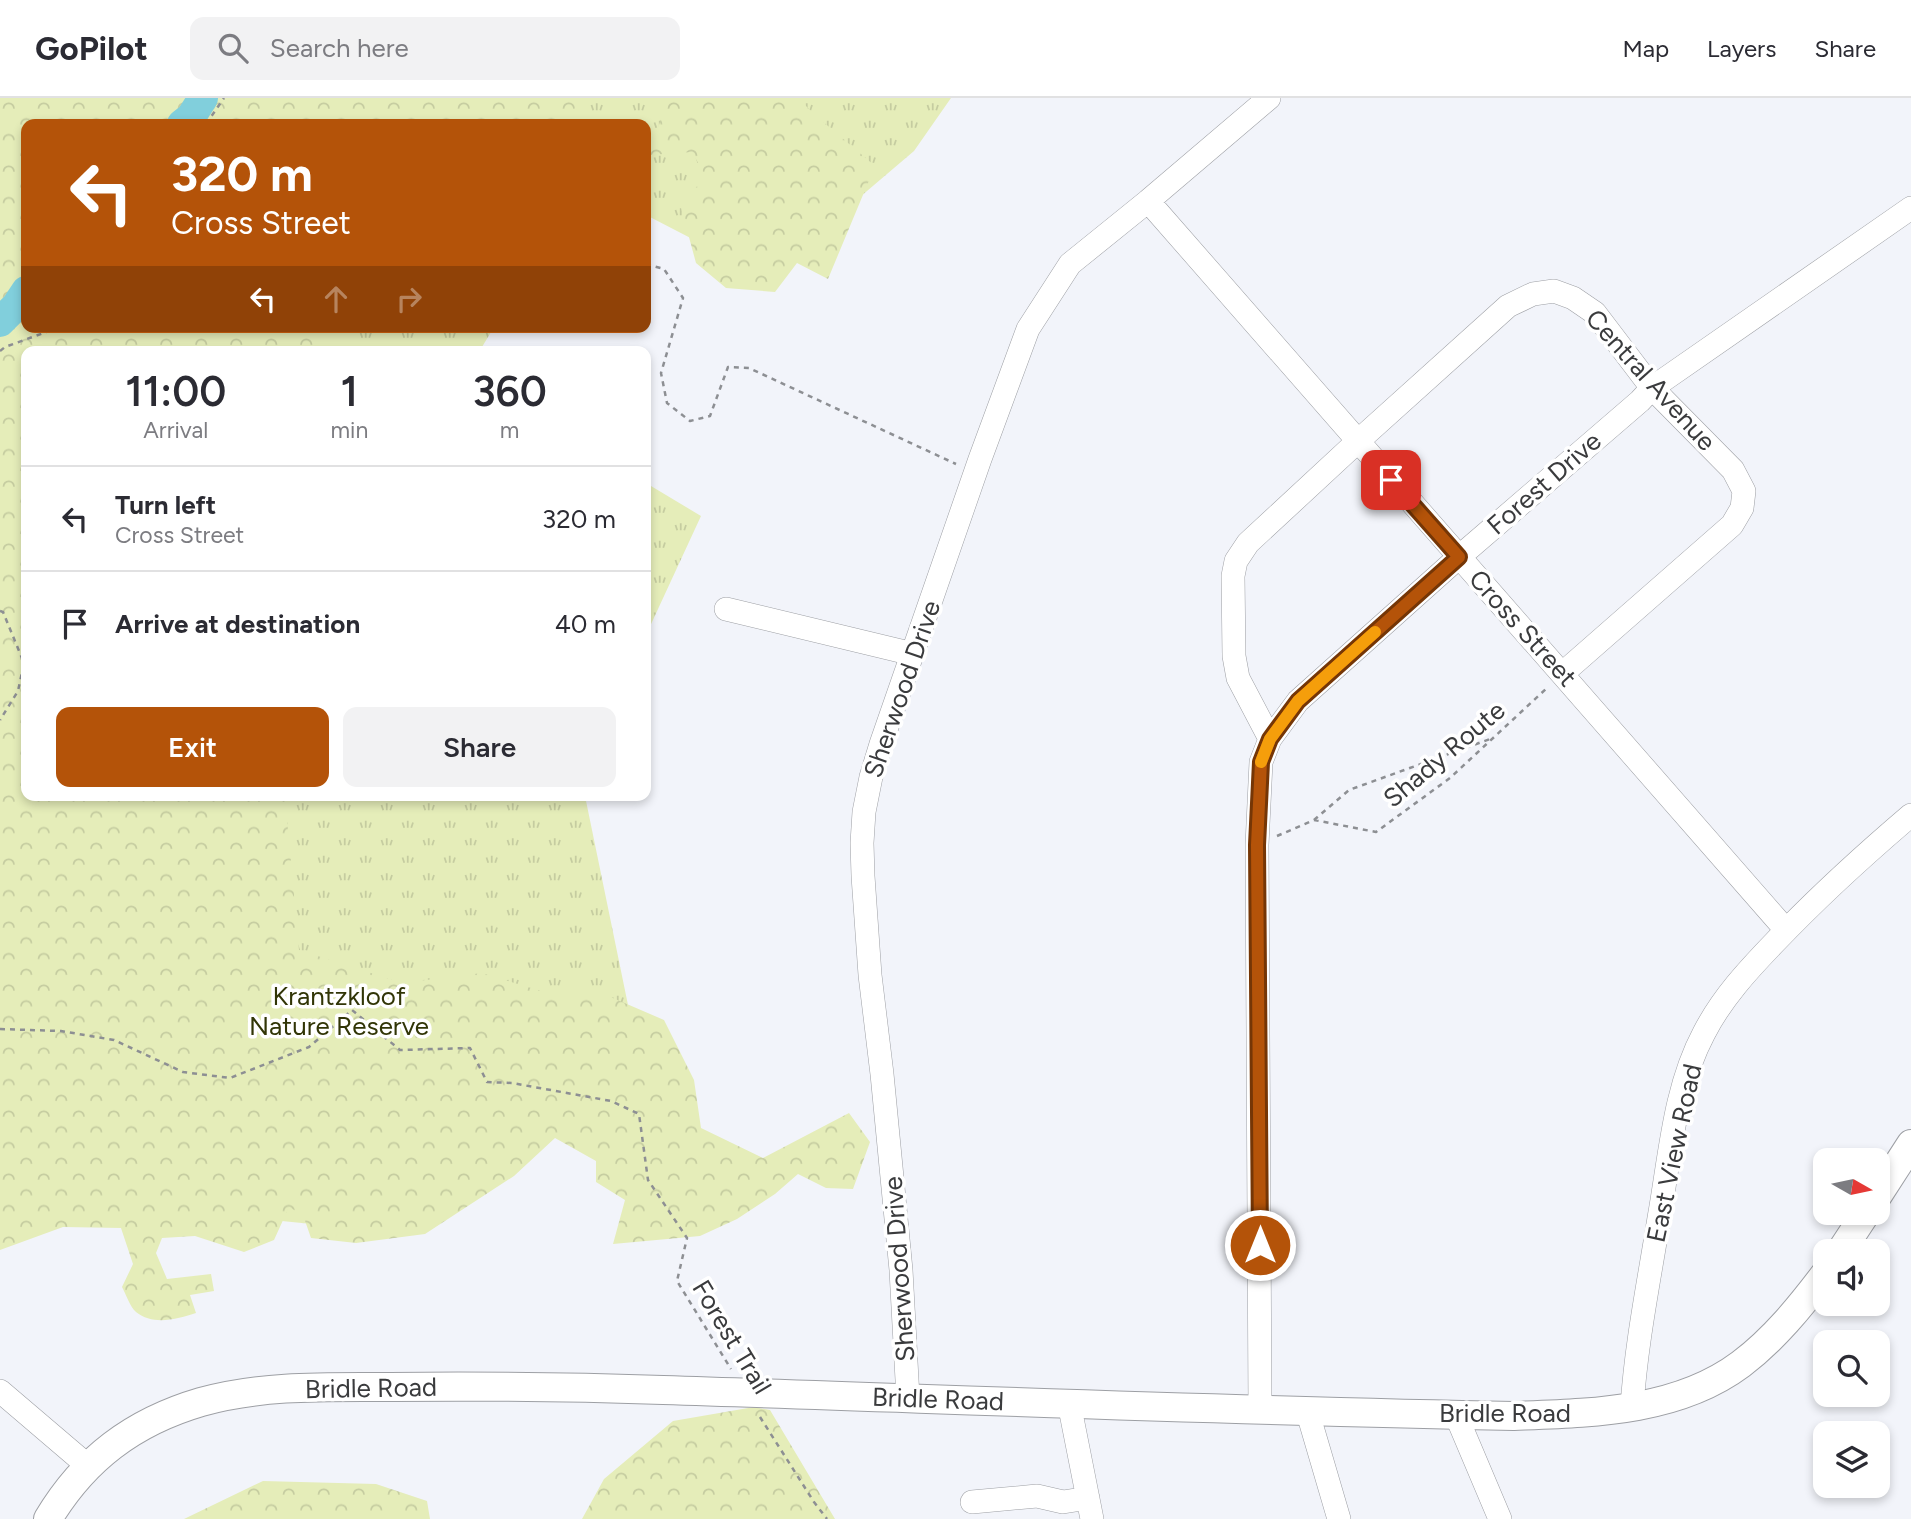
<!DOCTYPE html>
<html lang="en">
<head>
<meta charset="utf-8">
<style>
	:root { --surface:#fff; --page:#f2f2f3; --text:#2b2b33; --muted:#7c7c81; --line:#e1e1e2; --accent:#b45309 }
	body { margin:0; font-family:Figtree,sans-serif; background:var(--page); color:var(--text); height:100vh; display:flex; flex-direction:column; font-size:26px; white-space:nowrap }
	* { box-sizing:border-box; margin:0 }
	p { font-size:23px; color:var(--muted) }
	.icon { flex:none; width:38px; height:38px; fill:none; stroke:currentColor; stroke-width:2; stroke-linecap:round; stroke-linejoin:round }
	.map { position:relative; flex:1; overflow:hidden }
	.panel { position:absolute; left:21px; top:248px; width:630px; height:455px; display:flex; flex-direction:column; background:var(--surface); border-radius:14px; box-shadow:0 4px 10px #0003 }
	.panel>* { flex:none }
	.banner { position:absolute; left:21px; top:21px; width:630px; height:214px; border-radius:14px; box-shadow:0 4px 10px #0003; background:#b45309; color:#fff; overflow:hidden }
	.needle { width:46px; rotate:99deg }
	.tools { position:absolute; left:1813px; top:1050px; display:grid; gap:14px }
	.tools a { display:grid; place-items:center; width:77px; height:77px; border-radius:14px; background:var(--surface); box-shadow:0 4px 10px #0003; font-size:35px }
	.pin { position:absolute; display:grid; place-items:center; width:60px; height:60px; color:#fff; margin:-30px; border-radius:14px; box-shadow:0 4px 10px #0006 }
	.me { position:absolute; width:77px; margin:-38px; rotate:0deg; stroke-linejoin:round; filter:drop-shadow(0 0 5px #0008) }
	.turn { display:flex; align-items:center; gap:24px; height:147px; padding:0 35px; font-size:32px }
	.turn .icon { width:91px; height:91px; stroke-width:2.5 }
	.turn b { display:block; font-size:49px; line-height:60px }
	.lanes { display:flex; align-items:center; height:66px; padding:0 35px; background:#0003; justify-content:center; gap:35px; direction:ltr }
	.lanes .off { opacity:.35 }
	.eta { display:flex; justify-content:space-evenly; align-items:center; height:119px; text-align:center }
	.eta b { font-size:42px; font-weight:600; line-height:49px }
	.primary-button { display:flex; gap:14px; margin-top:auto; padding:14px 35px }
	.primary-button a { flex:1; height:80px; border-radius:14px; background:var(--accent); color:#fff; font-size:28px; font-weight:600; line-height:80px; text-align:center }
	.primary-button a+a { background:var(--page); color:var(--text) }
	ul { padding:0; list-style:none }
	li { display:flex; align-items:center; gap:21px; height:105px; padding:0 35px; border-top:2px solid var(--line) }
	li div { flex:1 }
	li b { display:block; font-size:26px }
	li em { font-style:normal }
	header { display:flex; align-items:center; gap:42px; box-sizing:border-box; height:98px; padding:0 35px; background:var(--surface); border-bottom:2px solid var(--line) }
	header strong { font-size:33px }
	nav { display:flex; gap:38px; margin-inline-start:auto; font-size:24px }
	.search { width:490px; height:63px; background:var(--page); display:flex; align-items:center; gap:18px; box-sizing:border-box; padding:0 24px; border-radius:14px; color:var(--muted); font-size:26px }
	.map>svg:first-child { display:block }
	.grass { fill:url(#grass-tufts) }
	.forest { fill:url(#forest-crowns) }
	.lines { fill:none; stroke-linecap:round; stroke-linejoin:round }
	.river { stroke:#81cfdc; stroke-width:30 }
	.minor-casing { stroke:#9d9fa4; stroke-width:24 }
	.major-casing { stroke:#9d9fa4; stroke-width:30 }
	.path { stroke:#8d8f93; stroke-width:2.5; stroke-dasharray:5 5; stroke-linecap:butt }
	.minor { stroke:#fff; stroke-width:23 }
	.major { stroke:#fff; stroke-width:28 }
	.route-casing { stroke:#753606; stroke-width:18 }
	.route { stroke:#b45309; stroke-width:12 }
	.slow { stroke:#f59e0b; stroke-width:12 }
	.labels { text-anchor:middle; stroke-width:7; stroke-linejoin:round; paint-order:stroke }
	.street-label { font-size:26px; fill:#3a3b3d; stroke:#fff }
	.park-label { font-size:26px; fill:#313506; stroke:#fff }
</style>
</head>
<body>
<header>
<strong>GoPilot</strong>
<div class="search"><svg class="icon" aria-label="search" viewBox="0 0 24 24"><circle cx="10" cy="10" r="6"/><path d="M15 15l6 6"/></svg>Search here</div>
<nav><a>Map</a><a>Layers</a><a>Share</a></nav>
</header>
<div class="map">
<svg width="1911" height="1421" viewBox="0 0 1911 1421">
	<defs>
		<pattern id="grass-tufts" width="24" height="20" patternUnits="userSpaceOnUse" patternTransform="scale(1.75)"><rect width="24" height="20" fill="#e5edb9"/><path d="M3 7l-1-3M5 7V3M7 7l1-3M15 17l-1-3M17 17v-4M19 17l1-3" fill="none" stroke="#c5cca0"/></pattern>
		<pattern id="forest-crowns" width="20" height="18" patternUnits="userSpaceOnUse" patternTransform="scale(1.75)"><rect width="20" height="18" fill="#e5edb9"/><path d="M2 6a3 3 0 1 1 6 0M12 15a3 3 0 1 1 6 0" fill="none" stroke="#c5cca0"/></pattern>
	</defs>
	<rect width="100%" height="100%" fill="#f2f4fa"/>
	<path class="grass" d="M 0,0 L 951,0 L 914,53 L 766,179 L 646,117 L 646,26 L 26,26 L 26,229 L 494,229 L 479,254 L 26,254 L 26,698 L 585,698 L 628,907 L 557,1028 L 342,1129 L 240,1119 L 7,1119 Z
		M 646,385 L 701,418 L 646,537 Z"/>
	<path class="forest" d="M 0,0 L 587,0 L 579,5 L 563,26 L 26,26 L 26,229 L 337,229 L 326,254 L 26,254 L 26,698 L 285,698 L 299,852 L 402,885 L 482,875 L 541,893 L 599,894 L 664,922 L 694,982 L 701,1030 L 763,1060 L 849,1015 L 870,1044 L 853,1091 L 826,1090 L 798,1076 L 775,1096 L 737,1121 L 700,1138 L 613,1146 L 625,1102 L 596,1084 L 596,1063 L 555,1040 L 514,1078 L 425,1136 L 356,1145 L 311,1140 L 303,1117 L 289,1109 L 274,1142 L 244,1154 L 195,1138 L 162,1140 L 156,1155 L 167,1181 L 211,1176 L 214,1193 L 190,1197 L 196,1215 C 178,1221 153,1228 136,1214 C 130,1209 126,1196 122,1189 L 133,1166 L 121,1130 L 63,1129 L 0,1152 Z
		M 668,0 L 798,0 L 814,16 L 875,68 L 828,181 L 797,165 L 775,194 L 726,190 L 696,165 L 680,106 L 706,79 L 692,54 L 649,57 Z
		M 754,1309 L 770,1312 L 835,1421 L 582,1421 L 604,1381 L 673,1323 Z
		M 263,1383 L 376,1386 L 427,1403 L 430,1421 L 184,1421 Z"/>
	<g class="lines">
		<path class="river" d="M 182,26 L 191,19 L 203,0
			M 0,224 L 16,208 L 26,193"/>
		<defs>
			<path id="minor" d="M 1148,103 C 1360,347 1575,588 1786,832
				M 726,511 L 913,556
				M 1270,641 L 1238,580 L 1234,558 L 1233,478 L 1236,463 L 1248,445 L 1357,344 L 1508,208 L 1533,196 L 1554,193 L 1573,200 L 1595,215 L 1652,290 L 1733,372 L 1744,393 L 1742,410 L 1732,427 L 1563,575
				M 0,1293 L 88,1368
				M 908,1300 L 901,1172 L 882,976 L 870,877 L 863,778 L 862,745 L 864,714 L 871,679 L 881,646 L 980,361 L 1028,231 L 1070,166 L 1148,103 L 1269,0
				M 1069,1305 L 1092,1421
				M 1632,1309 C 1636,1246 1649,1183 1659,1120 C 1670,1059 1674,991 1704,935 C 1722,900 1748,872 1775,844 C 1818,799 1864,757 1911,717
				M 1260,1311 L 1257,747 L 1261,664 L 1270,641 L 1298,603 L 1459,459 L 1640,303 L 1652,290 L 1911,110
				M 1307,1312 L 1339,1421
				M 1456,1317 L 1500,1421
				M 972,1404 L 1037,1398 L 1063,1404 L 1088,1400"/>
			<path id="major" d="M 1878,1097 L 1911,1046
				M 1841,1153 L 1866,1115
				M 48,1421 C 84,1361 133,1324 201,1304 C 261,1287 327,1289 390,1289 C 481,1288 572,1289 663,1292 C 947,1301 1231,1313 1514,1318 C 1591,1315 1677,1314 1741,1266 C 1774,1241 1800,1209 1825,1176"/>
		</defs>
		<use href="#minor" class="minor-casing"/>
		<use href="#major" class="major-casing"/>
		<path class="path" d="M 206,26 L 224,0
			M 646,166 L 664,171 L 683,200 L 661,275 L 667,305 L 690,323 L 710,318 L 728,269 L 749,270 L 956,366
			M 0,253 L 5,249 L 60,229
			M 0,513 L 3,514 L 24,565 L 18,593 L 0,622
			M 1314,722 L 1349,692 L 1490,641
			M 1277,738 L 1314,722 L 1376,734 L 1450,680 L 1548,589
			M 0,931 L 61,933 L 114,942 L 183,974 L 230,980 L 309,949 L 352,912 L 400,952 L 470,950 L 487,984 L 512,985 L 611,1003 L 639,1016 L 648,1082 L 687,1140 L 677,1183 L 731,1271
			M 760,1319 L 814,1404 L 827,1421"/>
		<use href="#minor" class="minor"/>
		<use href="#major" class="major"/>
	</g>
	<g class="lines">
		<defs>
			<path id="route" d="M 1260,1147 L 1257,747 L 1261,664 L 1270,641 L 1298,603 L 1459,459 L 1391,382"/>
		</defs>
		<use href="#route" class="route-casing"/>
		<use href="#route" class="route"/>
		<path class="slow" d="M 1261,664 L 1270,641 L 1298,603 L 1375,534"/>
	</g>
	<g class="labels">
		<g class="street-label">
			<text transform="translate(1651 282) rotate(48)" y="9">Central Avenue</text>
			<text transform="translate(1544 385) rotate(-41)" y="9">Forest Drive</text>
			<text transform="translate(1523 530) rotate(48)" y="9">Cross Street</text>
			<text transform="translate(902 591) rotate(-71)" y="9">Sherwood Drive</text>
			<text transform="translate(1444 656) rotate(-40)" y="9">Shady Route</text>
			<text transform="translate(1674 1055) rotate(-78)" y="9">East View Road</text>
			<text transform="translate(899 1171) rotate(-94)" y="9">Sherwood Drive</text>
			<text transform="translate(732 1239) rotate(59)" y="9">Forest Trail</text>
			<text transform="translate(371 1290) rotate(-1)" y="9">Bridle Road</text>
			<text transform="translate(938 1301) rotate(2)" y="9">Bridle Road</text>
			<text x="1505" y="1324">Bridle Road</text>
		</g>
		<g class="park-label">
			<text x="339" y="907">Krantzkloof<tspan x="339" dy="30">Nature Reserve</tspan></text>
		</g>
	</g>
</svg>
<div class="tools">
<a><svg class="needle" viewBox="-14 -14 28 28"><path d="M0-13l5 13h-10z" fill="#e53935"/><path d="M0 13l5-13h-10z" fill="#7c7c81"/></svg></a>
<a><svg class="icon" aria-label="sound" viewBox="0 0 24 24"><path d="M4 9h4l5-4v14l-5-4H4zM17 9q2 3 0 6"/></svg></a>
<a><svg class="icon" aria-label="search" viewBox="0 0 24 24"><circle cx="10" cy="10" r="6"/><path d="M15 15l6 6"/></svg></a>
<a><svg class="icon" aria-label="layers" viewBox="0 0 24 24"><path d="M12 4l9 5-9 5-9-5zM3 14l9 5 9-5"/></svg></a>
</div>
<div class="pin" style="left:1391px;top:382px;background:#d93025"><svg class="icon" aria-label="arrive" viewBox="0 0 24 24"><path d="M6 21V4h12l-3 4 3 4H6"/></svg></div>
<svg class="me" style="left:1260px;top:1147px" viewBox="-20 -20 40 40"><circle r="17" fill="#b45309" stroke="#fff" stroke-width="3"/><path d="M0-11L8 9 0 5-8 9z" fill="#fff"/></svg>
<div class="banner">
<div class="turn"><svg class="icon" aria-label="left" viewBox="0 0 24 24"><path d="M17 20v-9H6M10 6l-5 5 5 5"/></svg><div><b>320 m</b>Cross Street</div></div>
<div class="lanes"><svg class="icon" aria-label="left" viewBox="0 0 24 24"><path d="M17 20v-9H6M10 6l-5 5 5 5"/></svg><svg class="icon off" aria-label="ahead" viewBox="0 0 24 24"><path d="M12 20V5M6 11l6-6 6 6"/></svg><svg class="icon off" aria-label="right" viewBox="0 0 24 24"><path d="M7 20v-9h11M14 6l5 5-5 5"/></svg></div>
</div>
<section class="panel">
<div class="eta">
<div><b>11:00</b><p>Arrival</p></div>
<div><b>1</b><p>min</p></div>
<div><b>360</b><p>m</p></div>
</div>
<ul>
<li><svg class="icon" aria-label="left" viewBox="0 0 24 24"><path d="M17 20v-9H6M10 6l-5 5 5 5"/></svg><div><b>Turn left</b><p>Cross Street</p></div><em>320 m</em></li>
<li><svg class="icon" aria-label="arrive" viewBox="0 0 24 24"><path d="M6 21V4h12l-3 4 3 4H6"/></svg><div><b>Arrive at destination</b></div><em>40 m</em></li>
</ul>
<div class="primary-button"><a>Exit</a><a>Share</a></div>
</section>
</div>
</body>
</html>
